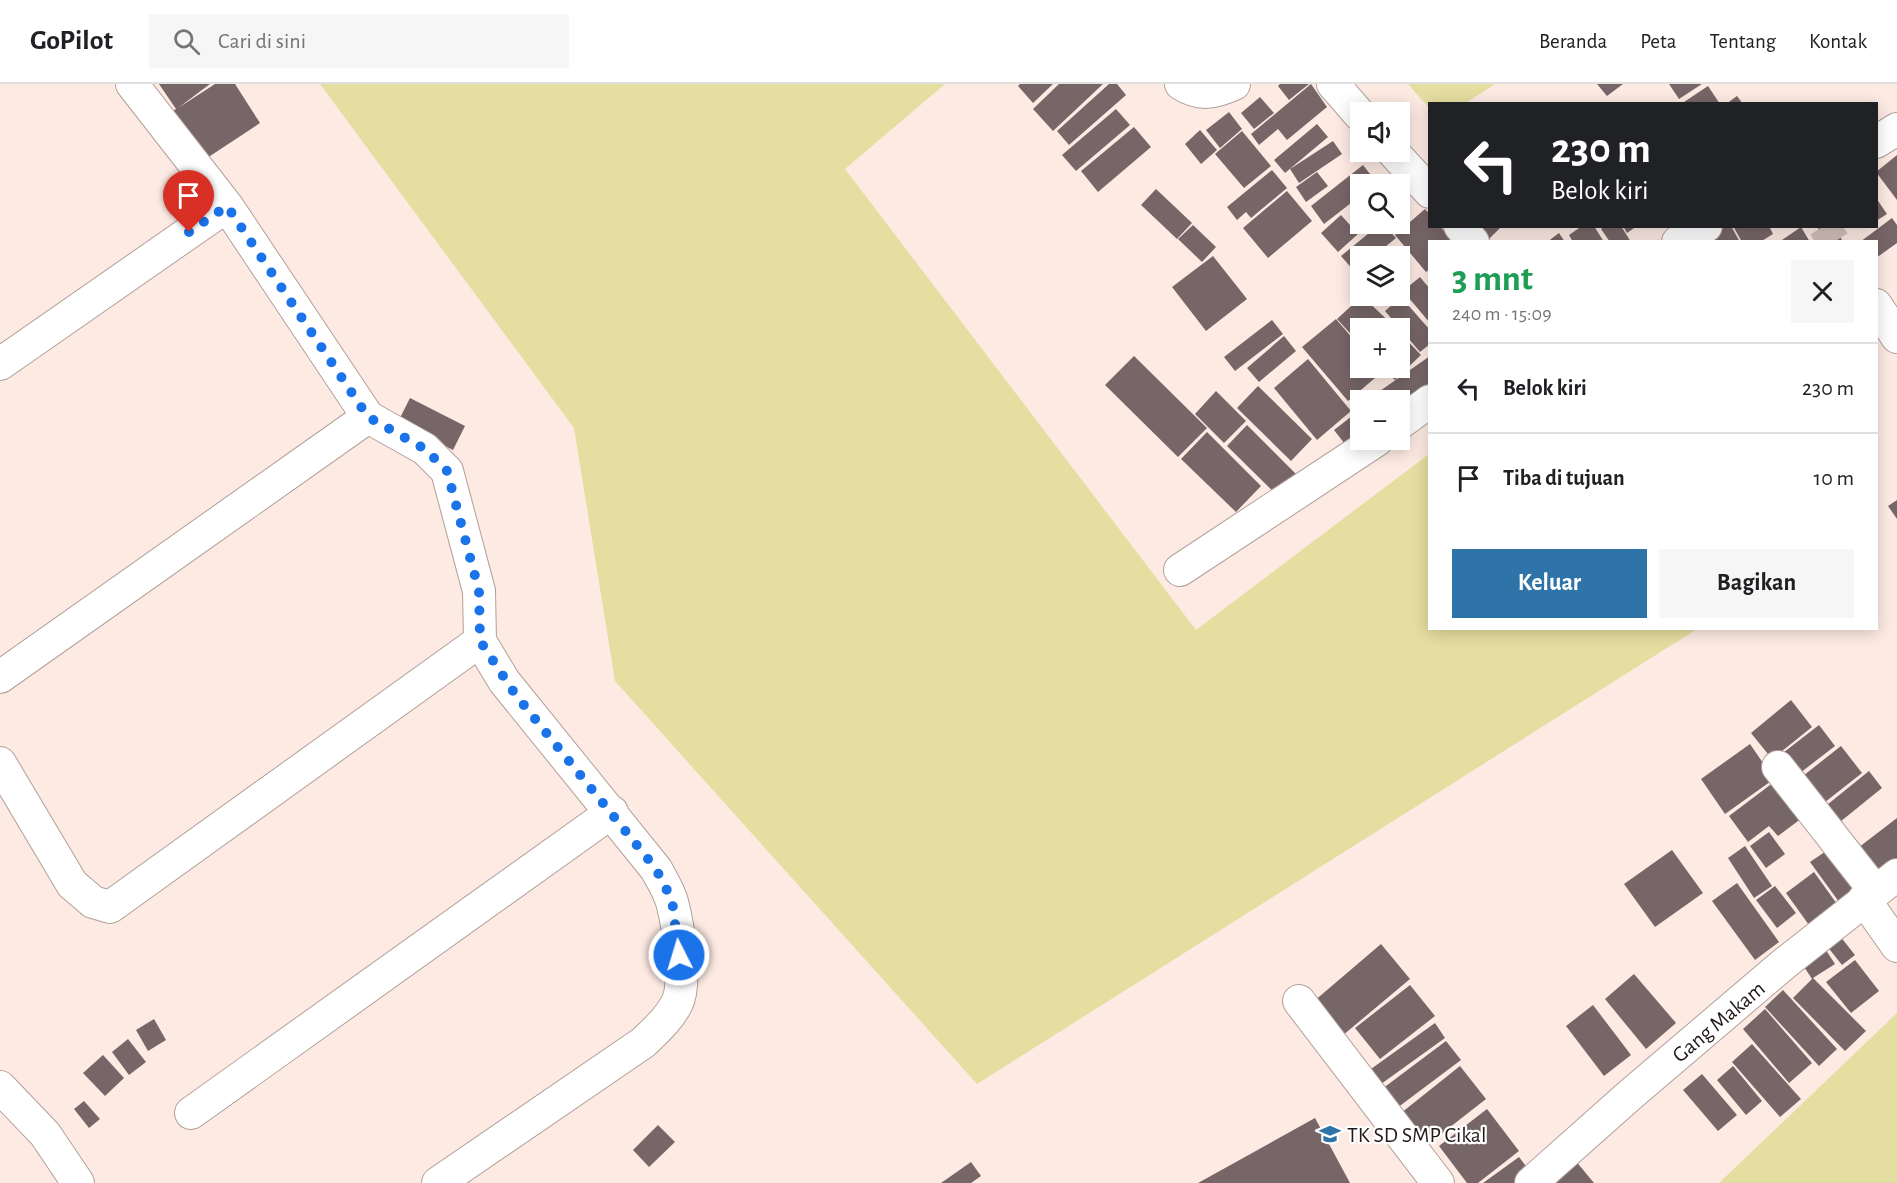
<!DOCTYPE html>
<html lang="id">
<head>
<meta charset="utf-8">
<style>
	:root { --surface:#fff; --page:#f6f6f6; --text:#202124; --muted:#757577; --line:#e0e0e0; --accent:#2e74a9 }
	body { margin:0; font-family:"Alegreya Sans",sans-serif; background:var(--page); color:var(--text); height:100vh; display:flex; flex-direction:column; font-size:22px; white-space:nowrap }
	* { box-sizing:border-box; margin:0 }
	p { font-size:20px; color:var(--muted) }
	.icon { flex:none; width:33px; height:33px; fill:none; stroke:currentColor; stroke-width:2; stroke-linecap:round; stroke-linejoin:round }
	.map { position:relative; flex:1; overflow:hidden }
	.side { position:absolute; left:1428px; top:156px; width:450px; height:390px; display:flex; flex-direction:column; background:var(--surface); border-radius:0px; box-shadow:0 3px 15px #0003 }
	.side>* { flex:none }
	.banner { position:absolute; left:1428px; top:18px; width:450px; height:126px; border-radius:0px; box-shadow:0 3px 15px #0003; background:#202124; color:#fff; overflow:hidden }
	.tools { position:absolute; left:1350px; top:18px; display:grid; gap:12px }
	.tools a { display:grid; place-items:center; width:60px; height:60px; border-radius:0px; background:var(--surface); box-shadow:0 3px 15px #0003; font-size:30px }
	.pin { position:absolute; display:grid; place-items:center; width:51px; height:51px; color:#fff; margin:-62px -26px; border-radius:50% 50% 50% 0; rotate:-45deg; box-shadow:0 0 6px #0007 }
	.pin .icon { rotate:45deg }
	.me { position:absolute; width:66px; margin:-33px; rotate:355deg; stroke-linejoin:round; filter:drop-shadow(0 0 4px #0008) }
	.turn { display:flex; align-items:center; gap:21px; height:126px; padding:0 24px; font-size:27px }
	.turn .icon { width:78px; height:78px; stroke-width:2.5 }
	.turn b { display:block; font-size:42px; line-height:51px }
	.round { display:grid; place-items:center; flex:none; width:63px; height:63px; border-radius:0px; background:var(--page) }
	.overview { display:flex; align-items:center; justify-content:space-between; height:102px; padding:0 24px }
	h1 { font-size:36px; font-weight:700; line-height:45px; color:#1e9e55 }
	.action { display:flex; gap:12px; margin-top:auto; padding:12px 24px }
	.action a { flex:1; height:69px; border-radius:0px; background:var(--accent); color:#fff; font-size:24px; font-weight:700; line-height:69px; text-align:center }
	.action a+a { background:var(--page); color:var(--text) }
	ul { padding:0; list-style:none }
	li { display:flex; align-items:center; gap:18px; height:90px; padding:0 24px; border-top:2px solid var(--line) }
	li div { flex:1 }
	li b { display:block; font-size:22px }
	li em { font-style:normal }
	header { display:flex; align-items:center; gap:36px; box-sizing:border-box; height:84px; padding:0 30px; background:var(--surface); border-bottom:2px solid var(--line) }
	header strong { font-size:28px }
	nav { display:flex; gap:33px; margin-inline-start:auto; font-size:21px }
	.search { width:420px; height:54px; background:var(--page); display:flex; align-items:center; gap:15px; box-sizing:border-box; padding:0 21px; border-radius:0px; color:var(--muted); font-size:22px }
	.map>svg:first-child { display:block }
	.green { fill:#e5dea1 }
	.building { fill:#776668 }
	.lines { fill:none; stroke-linecap:round; stroke-linejoin:round }
	.minor-tunnel { stroke:#d1c0ba; stroke-width:32; stroke-dasharray:32 16; stroke-linecap:butt }
	.minor-casing { stroke:#b1a09a; stroke-width:34 }
	.minor { stroke:#fff; stroke-width:32 }
	.route { stroke:#1a73e8; stroke-width:10; stroke-dasharray:0 18 }
	.labels { text-anchor:middle; stroke-width:4.5; stroke-linejoin:round; paint-order:stroke }
	.street-label { font-size:22px; fill:#211a18; stroke:#fff }
	.poi-label { font-size:22px; fill:#211a18; stroke:#fff; text-anchor:start }
</style>
</head>
<body>
<header>
<strong>GoPilot</strong>
<div class="search"><svg class="icon" aria-label="search" viewBox="0 0 24 24"><circle cx="10" cy="10" r="6"/><path d="M15 15l6 6"/></svg>Cari di sini</div>
<nav><a>Beranda</a><a>Peta</a><a>Tentang</a><a>Kontak</a></nav>
</header>
<div class="map">
<svg width="1897" height="1099" viewBox="0 0 1897 1099">
	<rect width="100%" height="100%" fill="#fdeae3"/>
	<path class="green" d="M 320,0 L 945,0 L 845,85 L 1196,546 L 1429,370 L 1430,544 L 1697,545 L 977,1000 L 615,597 L 574,344 Z
		M 1408,0 L 1495,0 L 1466,19 L 1430,20 L 1429,24 Z
		M 1897,929 L 1897,1099 L 1719,1099 Z"/>
	<path class="building" d="M 159,0 L 210,0 L 178,24 L 215,0 L 235,0 L 260,39 L 204,76 L 173,27 L 176,25 Z
		M 1020,0 L 1053,0 L 1033,19 L 1018,2 Z
		M 1059,0 L 1103,0 L 1053,47 L 1033,25 Z
		M 1109,0 L 1117,0 L 1126,11 L 1069,61 L 1057,47 Z
		M 1280,0 L 1309,0 L 1289,16 L 1278,2 Z
		M 1311,0 L 1327,23 L 1287,56 L 1278,45 L 1259,61 L 1251,50 Z
		M 1597,0 L 1623,0 L 1607,12 Z
		M 1669,0 L 1702,0 L 1679,15 Z
		M 1708,2 L 1720,20 L 1681,20 Z
		M 1737,12 L 1743,20 L 1726,20 Z
		M 1260,13 L 1274,29 L 1254,45 L 1241,29 Z
		M 1116,25 L 1130,41 L 1076,87 L 1062,71 Z
		M 1229,28 L 1242,45 L 1220,64 L 1206,46 Z
		M 1317,40 L 1328,53 L 1285,89 L 1274,76 Z
		M 1134,43 L 1151,63 L 1098,108 L 1081,87 Z
		M 1200,46 L 1217,66 L 1201,80 L 1185,60 Z
		M 1242,47 L 1271,82 L 1244,104 L 1215,70 Z
		M 1333,57 L 1342,70 L 1299,99 L 1290,85 Z
		M 1897,71 L 1897,116 L 1876,88 Z
		M 1363,81 L 1377,99 L 1360,100 L 1360,112 L 1324,140 L 1311,122 Z
		M 1272,86 L 1287,104 L 1251,134 L 1246,128 L 1237,136 L 1227,123 Z
		M 1317,88 L 1328,102 L 1306,118 L 1296,103 Z
		M 1156,105 L 1192,139 L 1177,155 L 1141,121 Z
		M 1400,106 L 1407,115 L 1400,121 Z
		M 1287,107 L 1312,137 L 1268,174 L 1243,144 Z
		M 1876,114 L 1887,130 L 1876,137 Z
		M 1425,125 L 1430,130 L 1430,142 L 1440,142 L 1453,158 L 1430,158 L 1430,185 L 1426,188 L 1395,151 Z
		M 1341,131 L 1358,150 L 1338,168 L 1321,149 Z
		M 1892,134 L 1897,141 L 1897,159 L 1876,174 L 1876,158 L 1860,158 Z
		M 1380,140 L 1383,140 L 1396,154 L 1374,172 L 1360,172 L 1360,184 L 1355,188 L 1341,172 Z
		M 1193,141 L 1216,163 L 1202,178 L 1178,155 Z
		M 1469,142 L 1502,142 L 1486,158 Z
		M 1582,142 L 1594,142 L 1604,158 L 1573,158 L 1569,151 Z
		M 1605,142 L 1621,142 L 1631,158 L 1610,158 L 1601,145 Z
		M 1623,142 L 1637,142 L 1627,149 Z
		M 1720,142 L 1731,142 L 1740,158 L 1716,158 L 1711,148 Z
		M 1733,142 L 1769,142 L 1773,150 L 1760,158 L 1742,158 Z
		M 1817,142 L 1834,142 L 1843,158 L 1826,158 Z
		M 1801,143 L 1810,158 L 1779,158 Z
		M 1559,149 L 1565,158 L 1547,158 Z
		M 1213,172 L 1247,215 L 1206,247 L 1172,203 Z
		M 1420,193 L 1430,205 L 1430,239 L 1403,207 Z
		M 1362,212 L 1396,244 L 1360,244 L 1360,260 L 1337,235 Z
		M 1401,213 L 1430,246 L 1430,260 L 1420,268 L 1385,227 Z
		M 1336,235 L 1360,263 L 1360,284 L 1378,284 L 1382,288 L 1348,317 L 1302,263 Z
		M 1272,236 L 1283,250 L 1235,287 L 1224,273 Z
		M 1400,249 L 1421,271 L 1395,296 L 1383,284 L 1400,284 Z
		M 1284,252 L 1296,267 L 1259,298 L 1247,284 Z
		M 1134,272 L 1207,344 L 1178,373 L 1105,301 Z
		M 1430,272 L 1430,305 L 1400,326 L 1400,316 L 1367,316 Z
		M 1308,275 L 1351,327 L 1317,356 L 1274,304 Z
		M 1258,302 L 1312,355 L 1291,377 L 1237,324 Z
		M 1216,307 L 1246,337 L 1224,359 L 1195,330 Z
		M 410,314 L 465,342 L 453,366 L 398,338 Z
		M 1352,332 L 1360,342 L 1360,354 L 1348,364 L 1334,346 Z
		M 1247,341 L 1299,393 L 1279,413 L 1227,362 Z
		M 1207,348 L 1261,402 L 1236,428 L 1181,375 Z
		M 1897,416 L 1897,435 L 1888,422 Z
		M 1791,616 L 1812,643 L 1772,675 L 1751,649 Z
		M 1819,641 L 1835,662 L 1791,696 L 1775,675 Z
		M 1750,660 L 1774,695 L 1725,730 L 1701,695 Z
		M 1841,662 L 1862,689 L 1815,726 L 1794,699 Z
		M 1869,687 L 1882,704 L 1830,746 L 1817,729 Z
		M 1778,695 L 1806,731 L 1778,752 L 1769,742 L 1748,758 L 1729,732 Z
		M 1897,734 L 1897,778 L 1876,795 L 1854,767 Z
		M 1769,748 L 1785,770 L 1766,784 L 1750,762 Z
		M 1835,761 L 1866,804 L 1842,822 L 1810,778 Z
		M 1745,762 L 1772,802 L 1754,814 L 1728,774 Z
		M 1672,766 L 1703,809 L 1655,843 L 1624,800 Z
		M 1814,788 L 1837,820 L 1809,841 L 1786,809 Z
		M 1737,799 L 1779,858 L 1755,876 L 1712,817 Z
		M 1775,802 L 1796,829 L 1777,844 L 1756,816 Z
		M 1836,847 L 1855,871 L 1842,881 L 1823,857 Z
		M 1381,860 L 1410,895 L 1342,952 L 1313,918 Z
		M 1822,860 L 1835,880 L 1813,894 L 1866,947 L 1845,967 L 1793,914 L 1812,895 L 1799,875 Z
		M 1855,876 L 1879,907 L 1851,929 L 1826,898 Z
		M 1634,890 L 1676,939 L 1646,965 L 1605,915 Z
		M 1410,901 L 1435,932 L 1380,975 L 1355,944 Z
		M 1783,906 L 1837,965 L 1819,982 L 1765,923 Z
		M 1593,921 L 1631,971 L 1604,992 L 1566,942 Z
		M 1765,925 L 1812,979 L 1789,999 L 1743,945 Z
		M 154,935 L 166,956 L 148,967 L 136,946 Z
		M 1435,939 L 1445,954 L 1381,1000 L 1371,985 Z
		M 128,955 L 146,978 L 129,991 L 112,968 Z
		M 1446,957 L 1461,976 L 1397,1024 L 1382,1005 Z
		M 1752,960 L 1801,1015 L 1780,1033 L 1732,978 Z
		M 103,971 L 124,994 L 105,1012 L 83,989 Z
		M 1460,982 L 1486,1015 L 1422,1065 L 1396,1033 Z
		M 1733,982 L 1762,1017 L 1746,1031 L 1717,996 Z
		M 1702,990 L 1737,1031 L 1718,1047 L 1683,1006 Z
		M 84,1017 L 100,1035 L 89,1044 L 74,1025 Z
		M 1487,1025 L 1519,1067 L 1478,1099 L 1467,1099 L 1439,1062 Z
		M 1315,1034 L 1350,1099 L 1198,1099 Z
		M 658,1041 L 675,1058 L 649,1083 L 633,1066 Z
		M 1570,1070 L 1594,1099 L 1536,1099 Z
		M 1519,1073 L 1534,1093 L 1526,1099 L 1483,1099 Z
		M 971,1078 L 981,1092 L 971,1099 L 941,1099 Z"/>
	<g class="lines">
		<path class="minor-tunnel" d="M 1824,142 L 1834,158"/>
		<defs>
			<path id="minor" d="M 132,0 L 227,122 L 368,333 L 425,365 L 447,387 L 479,507 L 480,557 L 504,597 L 656,785 C 662,796 669,807 672,818 C 678,840 687,899 677,919 C 669,935 656,946 644,958 L 438,1099
				M 1181,0 C 1200,12 1214,9 1234,0
				M 1333,0 L 1360,31
				M 1876,58 L 1897,45
				M 1393,68 L 1430,108
				M 1460,142 L 1473,158
				M 1678,158 L 1706,142
				M 1876,221 L 1897,253
				M 0,280 L 227,122
				M 1400,339 L 1430,317
				M 1180,486 L 1377,356
				M 0,593 L 368,333
				M 0,679 L 72,800 L 93,818 L 110,823 L 480,557
				M 1778,683 L 1875,807
				M 1864,815 L 1897,862
				M 1299,917 L 1438,1099
				M 0,1003 L 45,1050 L 78,1099
				M 191,1029 L 612,728
				M 1531,1099 L 1630,1011 L 1785,879 L 1897,791"/>
		</defs>
		<use href="#minor" class="minor-casing"/>
		<use href="#minor" class="minor"/>
	</g>
	<g class="lines">
		<path class="route" d="M 189,148 L 227,122 L 368,333 L 425,365 L 447,387 L 479,507 L 480,557 L 515,610 L 656,785 L 672,816 L 679,871"/>
	</g>
	<defs>
		<symbol id="school-bare" viewBox="-9 -9 18 18"><path d="M0-5L7-2L0 1L-7-2ZM-4 1L0 2.5L4 1V4Q0 6-4 4Z" fill="#2e74a9" stroke="#fff" stroke-width="2.5" paint-order="stroke"/></symbol>
	</defs>
	<g fill-rule="evenodd">
		<use href="#school-bare" x="1315" y="1035" width="30" height="30"/>
	</g>
	<g class="labels">
		<g class="street-label">
			<text transform="translate(1718 937) rotate(-40)" y="8">Gang Makam</text>
		</g>
		<g class="poi-label">
			<text x="1347" y="1058">TK SD SMP Cikal</text>
		</g>
	</g>
</svg>
<div class="tools">
<a><svg class="icon" aria-label="sound" viewBox="0 0 24 24"><path d="M4 9h4l5-4v14l-5-4H4zM17 9q2 3 0 6"/></svg></a>
<a><svg class="icon" aria-label="search" viewBox="0 0 24 24"><circle cx="10" cy="10" r="6"/><path d="M15 15l6 6"/></svg></a>
<a><svg class="icon" aria-label="layers" viewBox="0 0 24 24"><path d="M12 4l9 5-9 5-9-5zM3 14l9 5 9-5"/></svg></a>
<a>+</a>
<a>−</a>
</div>
<div class="pin" style="left:189px;top:148px;background:#d93025"><svg class="icon" aria-label="arrive" viewBox="0 0 24 24"><path d="M6 21V4h12l-3 4 3 4H6"/></svg></div>
<svg class="me" style="left:679px;top:871px" viewBox="-20 -20 40 40"><circle r="17" fill="#1a73e8" stroke="#fff" stroke-width="3"/><path d="M0-11L8 9 0 5-8 9z" fill="#fff"/></svg>
<div class="banner">
<div class="turn"><svg class="icon" aria-label="left" viewBox="0 0 24 24"><path d="M17 20v-9H6M10 6l-5 5 5 5"/></svg><div><b>230 m</b>Belok kiri</div></div>
</div>
<section class="side">
<div class="overview"><div><h1>3 mnt</h1><p>240 m · 15:09</p></div><a class="round"><svg class="icon" aria-label="close" viewBox="0 0 24 24"><path d="M6 6l12 12M18 6L6 18"/></svg></a></div>
<ul>
<li><svg class="icon" aria-label="left" viewBox="0 0 24 24"><path d="M17 20v-9H6M10 6l-5 5 5 5"/></svg><div><b>Belok kiri</b></div><em>230 m</em></li>
<li><svg class="icon" aria-label="arrive" viewBox="0 0 24 24"><path d="M6 21V4h12l-3 4 3 4H6"/></svg><div><b>Tiba di tujuan</b></div><em>10 m</em></li>
</ul>
<div class="action"><a>Keluar</a><a>Bagikan</a></div>
</section>
</div>
</body>
</html>
